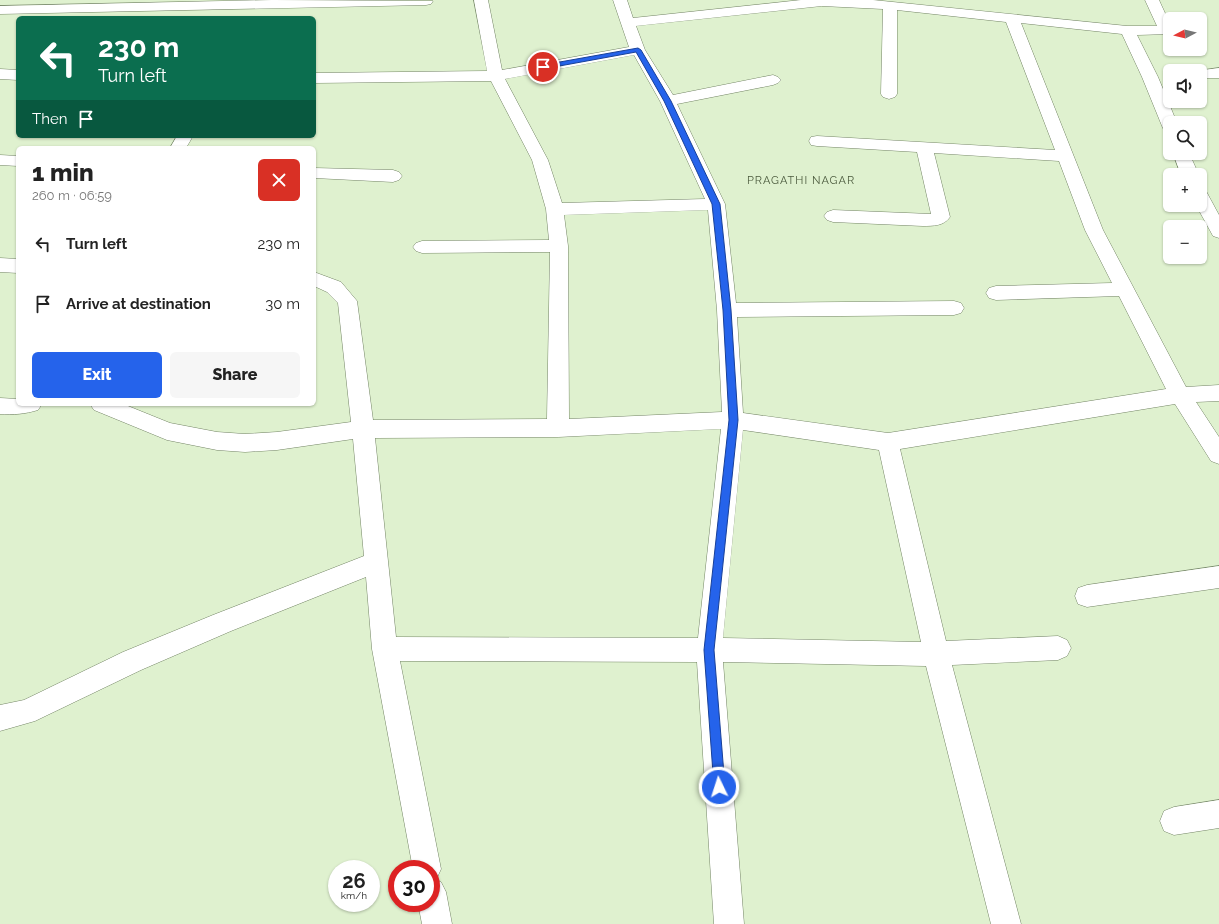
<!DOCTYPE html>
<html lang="en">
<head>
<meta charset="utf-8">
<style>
	:root { --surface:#fff; --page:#f6f6f6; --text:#222; --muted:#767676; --accent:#2563eb }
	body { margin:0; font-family:Raleway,sans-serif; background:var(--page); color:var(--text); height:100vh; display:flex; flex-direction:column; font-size:15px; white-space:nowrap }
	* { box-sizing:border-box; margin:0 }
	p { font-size:13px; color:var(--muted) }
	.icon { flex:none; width:22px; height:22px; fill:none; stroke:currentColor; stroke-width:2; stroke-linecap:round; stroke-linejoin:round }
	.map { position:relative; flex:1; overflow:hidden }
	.drawer { position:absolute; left:16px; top:146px; width:300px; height:260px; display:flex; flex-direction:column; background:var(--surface); border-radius:6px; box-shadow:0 1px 3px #0004 }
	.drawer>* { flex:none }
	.top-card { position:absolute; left:16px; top:16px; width:300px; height:122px; border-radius:6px; box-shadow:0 1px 3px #0004; background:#0b6e4f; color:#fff; overflow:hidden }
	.needle { width:26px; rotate:263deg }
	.fabs { position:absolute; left:1163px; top:12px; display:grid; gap:8px }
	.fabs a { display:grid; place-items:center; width:44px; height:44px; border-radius:6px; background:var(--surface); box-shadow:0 1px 3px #0004; font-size:20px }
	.speed { position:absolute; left:328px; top:860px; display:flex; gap:8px; font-size:20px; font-weight:700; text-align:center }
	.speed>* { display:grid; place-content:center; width:52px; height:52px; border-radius:50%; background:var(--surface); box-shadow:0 1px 3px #0004; line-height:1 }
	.speed small { font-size:10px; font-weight:400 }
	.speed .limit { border:6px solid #d22; background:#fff; color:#111 }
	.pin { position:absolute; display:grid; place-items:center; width:34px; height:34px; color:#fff; margin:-17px; border:2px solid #fff; border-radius:50%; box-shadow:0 1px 4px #0007 }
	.me { position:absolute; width:44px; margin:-22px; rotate:356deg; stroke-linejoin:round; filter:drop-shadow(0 0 3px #0008) }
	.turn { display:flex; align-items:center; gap:14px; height:84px; padding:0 16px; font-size:18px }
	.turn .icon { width:52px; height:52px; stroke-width:2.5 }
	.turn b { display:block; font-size:28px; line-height:34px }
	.then { display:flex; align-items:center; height:38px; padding:0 16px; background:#0003; gap:8px; font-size:15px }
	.round { display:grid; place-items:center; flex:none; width:42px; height:42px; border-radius:6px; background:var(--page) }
	.headline { display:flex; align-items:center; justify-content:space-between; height:68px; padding:0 16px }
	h1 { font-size:24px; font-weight:800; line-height:30px }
	.cta { display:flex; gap:8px; margin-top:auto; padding:8px 16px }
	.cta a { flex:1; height:46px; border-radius:6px; background:var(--accent); color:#fff; font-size:16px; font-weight:800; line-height:46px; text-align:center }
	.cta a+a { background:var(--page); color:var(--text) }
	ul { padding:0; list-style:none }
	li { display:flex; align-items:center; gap:12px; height:60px; padding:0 16px }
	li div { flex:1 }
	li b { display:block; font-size:15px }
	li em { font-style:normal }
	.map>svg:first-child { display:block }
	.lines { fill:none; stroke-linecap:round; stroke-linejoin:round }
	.minor-casing { stroke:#748566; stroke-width:1 }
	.minor { fill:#fff; fill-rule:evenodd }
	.route { fill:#2563eb; stroke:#184099 }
	.labels { text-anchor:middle; stroke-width:4; stroke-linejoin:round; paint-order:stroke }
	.far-neighbourhood-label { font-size:11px; letter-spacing:1px; fill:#4b5a3d; stroke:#dff1cf }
</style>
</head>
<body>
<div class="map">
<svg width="1219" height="924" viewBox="0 0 1219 924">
	<rect width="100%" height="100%" fill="#dff1cf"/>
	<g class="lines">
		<defs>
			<path id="minor" d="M 272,0 L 433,1 L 431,4 L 426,5 L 0,14 L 0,6 Z
				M 474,0 L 488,0 L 502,70 L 629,47 L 613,0 L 627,0 L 633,18 L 801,0 L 873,0 L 1127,26 L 1157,26 L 1145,0 L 1159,0 L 1170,24 L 1170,34 L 1137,35 L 1158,77 L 1177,123 L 1170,123 L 1170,131 L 1164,130 L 1162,126 L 1142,77 L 1122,34 L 1021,23 L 1103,230 L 1186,387 L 1219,385 L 1219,401 L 1196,402 L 1219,437 L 1219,464 L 1211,461 L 1175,404 L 900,449 L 946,641 L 1058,636 L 1067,640 L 1071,648 L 1067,656 L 1058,660 L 952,665 L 1021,924 L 991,924 L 926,666 L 723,662 L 744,924 L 714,924 L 697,662 L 400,661 L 441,869 L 436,880 L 441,882 L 446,892 L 452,924 L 422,924 L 418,903 L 431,903 L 431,869 L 413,869 L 372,649 L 366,577 L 231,631 L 141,670 L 35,721 L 0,731 L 0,705 L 24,700 L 123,652 L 213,615 L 364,556 L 353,439 L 277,450 L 245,452 L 217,450 L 167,440 L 94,410 L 90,404 L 123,404 L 170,423 L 217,432 L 245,434 L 277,432 L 351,422 L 338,303 L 327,292 L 314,286 L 314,272 L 341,282 L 357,301 L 373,420 L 547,419 L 550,252 L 422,253 L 416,251 L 413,247 L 416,243 L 422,241 L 549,240 L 546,209 L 532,160 L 491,81 L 314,83 L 314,73 L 487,71 ZM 822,6 L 883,9 L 881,94 L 883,97 L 889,99 L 895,97 L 897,94 L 897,10 L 1006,22 L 1055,150 L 817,136 L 811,137 L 809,141 L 811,145 L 817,146 L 917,152 L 931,214 L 833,210 L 827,212 L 824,216 L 827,220 L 833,222 L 923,226 C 933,226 944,226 950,217 L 934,153 L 1059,161 L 1085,230 L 1112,283 L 996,286 L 989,288 L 986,293 L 989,298 L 996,300 L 1119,296 L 1166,389 L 888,433 L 743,413 L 737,317 L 954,315 L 961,313 L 964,308 L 961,303 L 954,301 L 736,303 L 725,204 L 677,104 L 773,85 L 778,83 L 781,80 L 778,77 L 773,75 L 673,95 L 645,50 L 636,26 ZM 634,55 L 660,101 L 705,199 L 562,203 L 548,160 L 505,79 ZM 708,210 L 717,310 L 722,412 L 569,419 L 568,246 L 564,215 ZM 721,429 L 698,638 L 396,637 L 375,438 L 558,437 ZM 743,430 L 879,450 L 921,642 L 723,638 Z
				M 1219,68 L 1219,78 L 1200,78 L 1200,71 L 1196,71 Z
				M 0,69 L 18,70 L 18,80 L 0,79 Z
				M 177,136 L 193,136 L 186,148 L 170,148 Z
				M 1173,153 L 1189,153 L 1199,175 L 1181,175 Z
				M 0,155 L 18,156 L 18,166 L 0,165 Z
				M 314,168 L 393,170 L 399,172 L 402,176 L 399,180 L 393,182 L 314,178 Z
				M 1200,189 L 1206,191 L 1219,215 L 1219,238 L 1213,236 L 1196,205 L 1200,205 Z
				M 0,258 L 18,259 L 18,273 L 0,272 Z
				M 0,398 L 18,399 L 18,404 L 42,404 L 38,410 C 25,414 14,415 0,414 Z
				M 1219,566 L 1219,588 L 1087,607 L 1078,604 L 1075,596 L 1078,588 L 1087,585 Z
				M 1219,800 L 1219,828 L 1174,835 L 1164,831 L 1160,821 L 1164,811 L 1174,807 Z"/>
		</defs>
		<use href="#minor" class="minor-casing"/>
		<use href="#minor" class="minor"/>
	</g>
	<path class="route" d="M 638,48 L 641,50 L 671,101 L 720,204 L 731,310 L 738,420 L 714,650 L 725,787 L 723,791 L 719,793 L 715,791 L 714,787 L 704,650 L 729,420 L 723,310 L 712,204 L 664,101 L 636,52 L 543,69 L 540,67 L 543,65 Z"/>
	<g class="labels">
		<g class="far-neighbourhood-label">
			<text x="801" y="184">PRAGATHI NAGAR</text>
		</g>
	</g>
</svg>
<div class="fabs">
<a><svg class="needle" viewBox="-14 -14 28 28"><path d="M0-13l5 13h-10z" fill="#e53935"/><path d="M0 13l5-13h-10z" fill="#767676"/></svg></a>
<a><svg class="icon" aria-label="sound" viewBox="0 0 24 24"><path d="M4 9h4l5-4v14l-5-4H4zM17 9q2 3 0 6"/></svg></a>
<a><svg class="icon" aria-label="search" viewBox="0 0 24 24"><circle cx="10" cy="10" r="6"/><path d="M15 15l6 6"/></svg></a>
<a>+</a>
<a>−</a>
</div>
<div class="speed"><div>26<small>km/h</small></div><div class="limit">30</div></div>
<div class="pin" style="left:543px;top:67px;background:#d93025"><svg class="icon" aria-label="arrive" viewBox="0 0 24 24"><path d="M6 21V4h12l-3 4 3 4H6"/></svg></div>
<svg class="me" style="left:719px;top:787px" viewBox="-20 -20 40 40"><circle r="17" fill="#2563eb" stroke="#fff" stroke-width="3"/><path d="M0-11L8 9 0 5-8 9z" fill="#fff"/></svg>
<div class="top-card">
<div class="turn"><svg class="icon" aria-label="left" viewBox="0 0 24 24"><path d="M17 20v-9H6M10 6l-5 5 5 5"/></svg><div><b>230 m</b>Turn left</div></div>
<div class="then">Then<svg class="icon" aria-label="arrive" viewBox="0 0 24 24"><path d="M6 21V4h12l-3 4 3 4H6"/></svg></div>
</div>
<section class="drawer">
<div class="headline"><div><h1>1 min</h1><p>260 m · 06:59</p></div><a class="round" style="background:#d93025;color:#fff"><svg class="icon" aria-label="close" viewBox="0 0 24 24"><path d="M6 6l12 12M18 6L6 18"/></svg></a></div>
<ul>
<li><svg class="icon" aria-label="left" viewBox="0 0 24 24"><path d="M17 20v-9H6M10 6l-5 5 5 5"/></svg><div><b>Turn left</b></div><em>230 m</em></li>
<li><svg class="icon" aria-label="arrive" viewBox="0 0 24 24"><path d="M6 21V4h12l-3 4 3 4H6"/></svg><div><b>Arrive at destination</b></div><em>30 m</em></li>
</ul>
<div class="cta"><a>Exit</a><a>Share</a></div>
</section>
</div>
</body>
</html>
